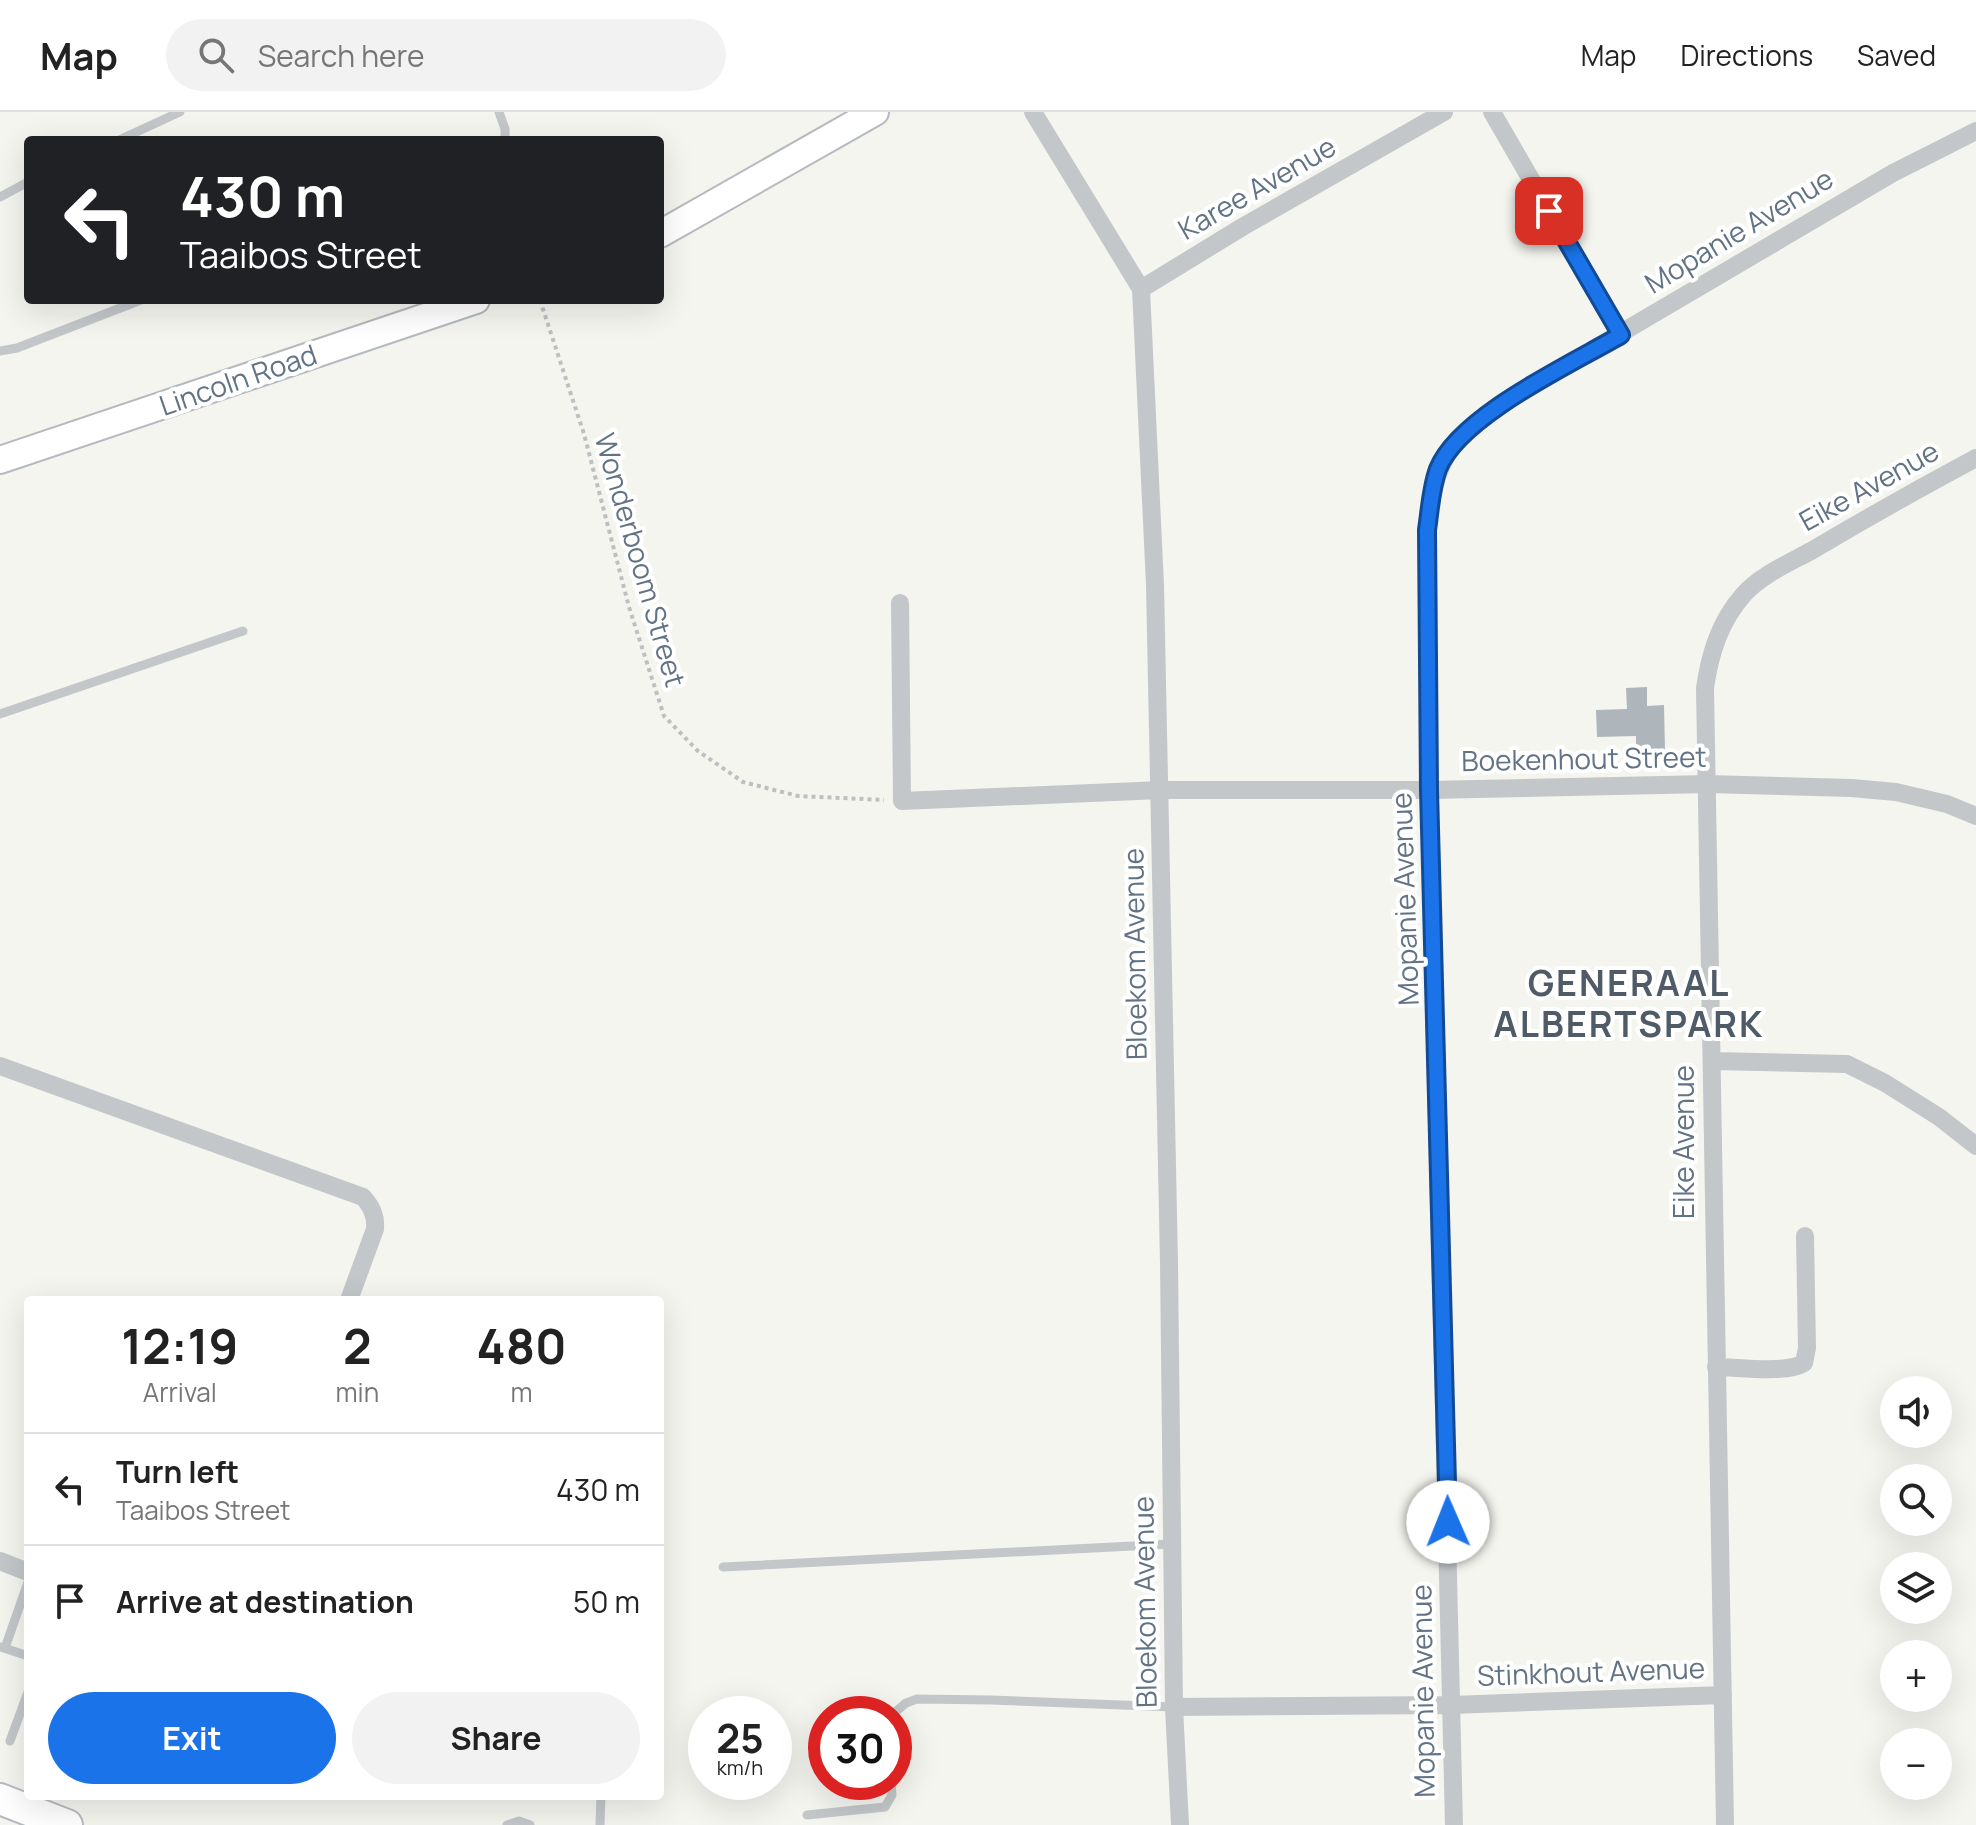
<!DOCTYPE html>
<html lang="en">
<head>
<meta charset="utf-8">
<style>
	:root { --surface:#fff; --page:#f2f2f2; --text:#222; --muted:#767676; --line:#e0e0e0; --accent:#1a73e8 }
	body { margin:0; font-family:Manrope,sans-serif; background:var(--page); color:var(--text); height:100vh; display:flex; flex-direction:column; font-size:30px; white-space:nowrap }
	* { box-sizing:border-box; margin:0 }
	p { font-size:26px; color:var(--muted) }
	.icon { flex:none; width:44px; height:44px; fill:none; stroke:currentColor; stroke-width:2; stroke-linecap:round; stroke-linejoin:round }
	.map { position:relative; flex:1; overflow:hidden }
	.sheet { position:absolute; left:24px; top:1184px; width:640px; height:504px; display:flex; flex-direction:column; background:var(--surface); border-radius:8px; box-shadow:0 8px 32px #0002 }
	.sheet>* { flex:none }
	.top-card { position:absolute; left:24px; top:24px; width:640px; height:168px; border-radius:8px; box-shadow:0 8px 32px #0002; background:#202124; color:#fff; overflow:hidden }
	.fabs { position:absolute; left:1880px; top:1264px; display:grid; gap:16px }
	.fabs a { display:grid; place-items:center; width:72px; height:72px; border-radius:50%; background:var(--surface); box-shadow:0 8px 32px #0002; font-size:40px }
	.speed { position:absolute; left:688px; top:1584px; display:flex; gap:16px; font-size:40px; font-weight:700; text-align:center }
	.speed>* { display:grid; place-content:center; width:104px; height:104px; border-radius:50%; background:var(--surface); box-shadow:0 8px 32px #0002; line-height:1 }
	.speed small { font-size:20px; font-weight:400 }
	.speed .limit { border:12px solid #d22; background:#fff; color:#111 }
	.pin { position:absolute; display:grid; place-items:center; width:68px; height:68px; color:#fff; margin:-34px; border-radius:16px; box-shadow:0 4px 12px #0006 }
	.me { position:absolute; width:88px; margin:-44px; rotate:359deg; stroke-linejoin:round; filter:drop-shadow(0 0 6px #0008) }
	.turn { display:flex; align-items:center; gap:28px; height:168px; padding:0 24px; font-size:36px }
	.turn .icon { width:104px; height:104px; stroke-width:2.5 }
	.turn b { display:block; font-size:56px; line-height:68px }
	.eta { display:flex; justify-content:space-evenly; align-items:center; height:136px; text-align:center }
	.eta b { font-size:48px; font-weight:700; line-height:56px }
	.button { display:flex; gap:16px; margin-top:auto; padding:16px 24px }
	.button a { flex:1; height:92px; border-radius:48px; background:var(--accent); color:#fff; font-size:32px; font-weight:700; line-height:92px; text-align:center }
	.button a+a { background:var(--page); color:var(--text) }
	ul { padding:0; list-style:none }
	li { display:flex; align-items:center; gap:24px; height:112px; padding:0 24px; border-top:2px solid var(--line) }
	li div { flex:1 }
	li b { display:block; font-size:30px }
	li em { font-style:normal }
	header { display:flex; align-items:center; gap:48px; box-sizing:border-box; height:112px; padding:0 40px; background:var(--surface); border-bottom:2px solid var(--line) }
	header strong { font-size:38px }
	nav { display:flex; gap:44px; margin-inline-start:auto; font-size:28px }
	.search { width:560px; height:72px; background:var(--page); display:flex; align-items:center; gap:20px; box-sizing:border-box; padding:0 28px; border-radius:44px; color:var(--muted); font-size:30px }
	.map>svg:first-child { display:block }
	.building { fill:#aeb6bb }
	.lines { fill:none; stroke-linecap:round; stroke-linejoin:round }
	.secondary-casing { stroke:#b5babf; stroke-width:30 }
	.primary-casing { stroke:#b6babe; stroke-width:34 }
	.path { stroke:#bdbfc1; stroke-width:4; stroke-dasharray:4 4; stroke-linecap:butt }
	.lane { stroke:#c3c7ca; stroke-width:9 }
	.street { stroke:#c3c7ca; stroke-width:18 }
	.secondary { stroke:#fff; stroke-width:26 }
	.primary { stroke:#fff; stroke-width:30 }
	.route-casing { stroke:#114b97; stroke-width:20 }
	.route { stroke:#1a73e8; stroke-width:14 }
	.labels { text-anchor:middle; stroke-width:8; stroke-linejoin:round; paint-order:stroke }
	.street-label { font-size:28px; fill:#617384; stroke:#fff }
	.district-label { font-size:36px; font-weight:bold; letter-spacing:2px; fill:#4f5c68; stroke:#fff }
</style>
</head>
<body>
<header>
<strong>Map</strong>
<div class="search"><svg class="icon" aria-label="search" viewBox="0 0 24 24"><circle cx="10" cy="10" r="6"/><path d="M15 15l6 6"/></svg>Search here</div>
<nav><a>Map</a><a>Directions</a><a>Saved</a></nav>
</header>
<div class="map">
<svg width="1976" height="1713" viewBox="0 0 1976 1713">
	<rect width="100%" height="100%" fill="#f5f5f0"/>
	<path class="building" d="M 1647,575 L 1647,594 L 1664,593 L 1665,638 L 1636,639 L 1636,624 L 1597,625 L 1596,598 L 1627,597 L 1626,576 Z"/>
	<g class="lines">
		<defs>
			<path id="secondary" d="M 660,122 L 875,0
				M 0,348 L 476,188"/>
			<path id="primary" d="M 0,1687 L 67,1713"/>
		</defs>
		<use href="#secondary" class="secondary-casing"/>
		<use href="#primary" class="primary-casing"/>
		<path class="path" d="M 540,188 L 584,322 L 629,495 L 664,604 L 698,639 L 743,670 L 798,684 L 884,688"/>
		<path class="lane" d="M 499,0 L 505,17 L 505,28
			M 119,28 L 180,0
			M 0,85 L 28,70
			M 0,239 L 17,236 L 141,188
			M 0,602 L 243,519
			M 723,1455 L 1171,1432
			M 1,1535 L 28,1544
			M 5,1536 L 28,1470
			M 893,1602 L 906,1591 L 917,1587 L 991,1588 L 1174,1595
			M 10,1629 L 28,1580
			M 807,1703 L 885,1695 L 892,1683 L 891,1670
			M 507,1713 L 519,1709 L 530,1713
			M 600,1713 L 601,1684"/>
		<path class="street" d="M 1033,0 L 1141,177 L 1155,473 L 1169,1151 L 1174,1595 L 1180,1713
			M 1492,0 L 1621,223
			M 1141,177 L 1244,114 L 1444,0
			M 900,491 L 902,689 L 1161,678 L 1429,678 L 1708,672 L 1851,676 L 1896,680 L 1947,692 L 1976,704
			M 1712,949 L 1847,952 L 1885,971 L 1939,1005 L 1976,1034
			M 0,954 L 363,1085 C 372,1095 376,1104 375,1117 L 349,1188
			M 1716,1255 C 1738,1255 1786,1262 1804,1251 L 1807,1236 L 1805,1124
			M 0,1449 L 28,1460
			M 1174,1595 L 1452,1593 L 1723,1583
			M 1454,1713 L 1429,678 L 1427,418 C 1436,347 1445,334 1502,291 L 1893,61 L 1976,19
			M 1725,1713 L 1705,576 C 1710,541 1720,509 1744,482 C 1761,463 1789,451 1811,439 C 1865,407 1920,376 1976,346"/>
		<use href="#secondary" class="secondary"/>
		<use href="#primary" class="primary"/>
	</g>
	<g class="lines">
		<defs>
			<path id="route" d="M 1448,1410 L 1429,678 L 1427,418 C 1430,398 1431,376 1438,357 C 1459,304 1571,252 1621,223 L 1549,99"/>
		</defs>
		<use href="#route" class="route-casing"/>
		<use href="#route" class="route"/>
	</g>
	<g class="labels">
		<g class="street-label">
			<text transform="translate(1257 76) rotate(-30)" y="10">Karee Avenue</text>
			<text transform="translate(1739 119) rotate(-31)" y="10">Mopanie Avenue</text>
			<text transform="translate(238 268) rotate(-19)" y="10">Lincoln Road</text>
			<text transform="translate(1869 374) rotate(-29)" y="10">Eike Avenue</text>
			<text transform="translate(640 448) rotate(74)" y="10">Wonderboom Street</text>
			<text transform="translate(1584 647) rotate(-1)" y="10">Boekenhout Street</text>
			<text transform="translate(1405 787) rotate(-92)" y="10">Mopanie Avenue</text>
			<text transform="translate(1135 842) rotate(-91)" y="10">Bloekom Avenue</text>
			<text transform="translate(1684 1030) rotate(-90)" y="10">Eike Avenue</text>
			<text transform="translate(1145 1490) rotate(-91)" y="10">Bloekom Avenue</text>
			<text transform="translate(1591 1560) rotate(-2)" y="10">Stinkhout Avenue</text>
			<text transform="translate(1423 1579) rotate(-91)" y="10">Mopanie Avenue</text>
		</g>
		<g class="district-label">
			<text x="1629" y="884">GENERAAL<tspan x="1629" dy="41">ALBERTSPARK</tspan></text>
		</g>
	</g>
</svg>
<div class="fabs">
<a><svg class="icon" aria-label="sound" viewBox="0 0 24 24"><path d="M4 9h4l5-4v14l-5-4H4zM17 9q2 3 0 6"/></svg></a>
<a><svg class="icon" aria-label="search" viewBox="0 0 24 24"><circle cx="10" cy="10" r="6"/><path d="M15 15l6 6"/></svg></a>
<a><svg class="icon" aria-label="layers" viewBox="0 0 24 24"><path d="M12 4l9 5-9 5-9-5zM3 14l9 5 9-5"/></svg></a>
<a>+</a>
<a>−</a>
</div>
<div class="speed"><div>25<small>km/h</small></div><div class="limit">30</div></div>
<div class="pin" style="left:1549px;top:99px;background:#d93025"><svg class="icon" aria-label="arrive" viewBox="0 0 24 24"><path d="M6 21V4h12l-3 4 3 4H6"/></svg></div>
<svg class="me" style="left:1448px;top:1410px" viewBox="-20 -20 40 40"><circle r="19" fill="#fff"/><path d="M0-13L10 11 0 6-10 11z" fill="#1a73e8"/></svg>
<div class="top-card">
<div class="turn"><svg class="icon" aria-label="left" viewBox="0 0 24 24"><path d="M17 20v-9H6M10 6l-5 5 5 5"/></svg><div><b>430 m</b>Taaibos Street</div></div>
</div>
<section class="sheet">
<div class="eta">
<div><b>12:19</b><p>Arrival</p></div>
<div><b>2</b><p>min</p></div>
<div><b>480</b><p>m</p></div>
</div>
<ul>
<li><svg class="icon" aria-label="left" viewBox="0 0 24 24"><path d="M17 20v-9H6M10 6l-5 5 5 5"/></svg><div><b>Turn left</b><p>Taaibos Street</p></div><em>430 m</em></li>
<li><svg class="icon" aria-label="arrive" viewBox="0 0 24 24"><path d="M6 21V4h12l-3 4 3 4H6"/></svg><div><b>Arrive at destination</b></div><em>50 m</em></li>
</ul>
<div class="button"><a>Exit</a><a>Share</a></div>
</section>
</div>
</body>
</html>
